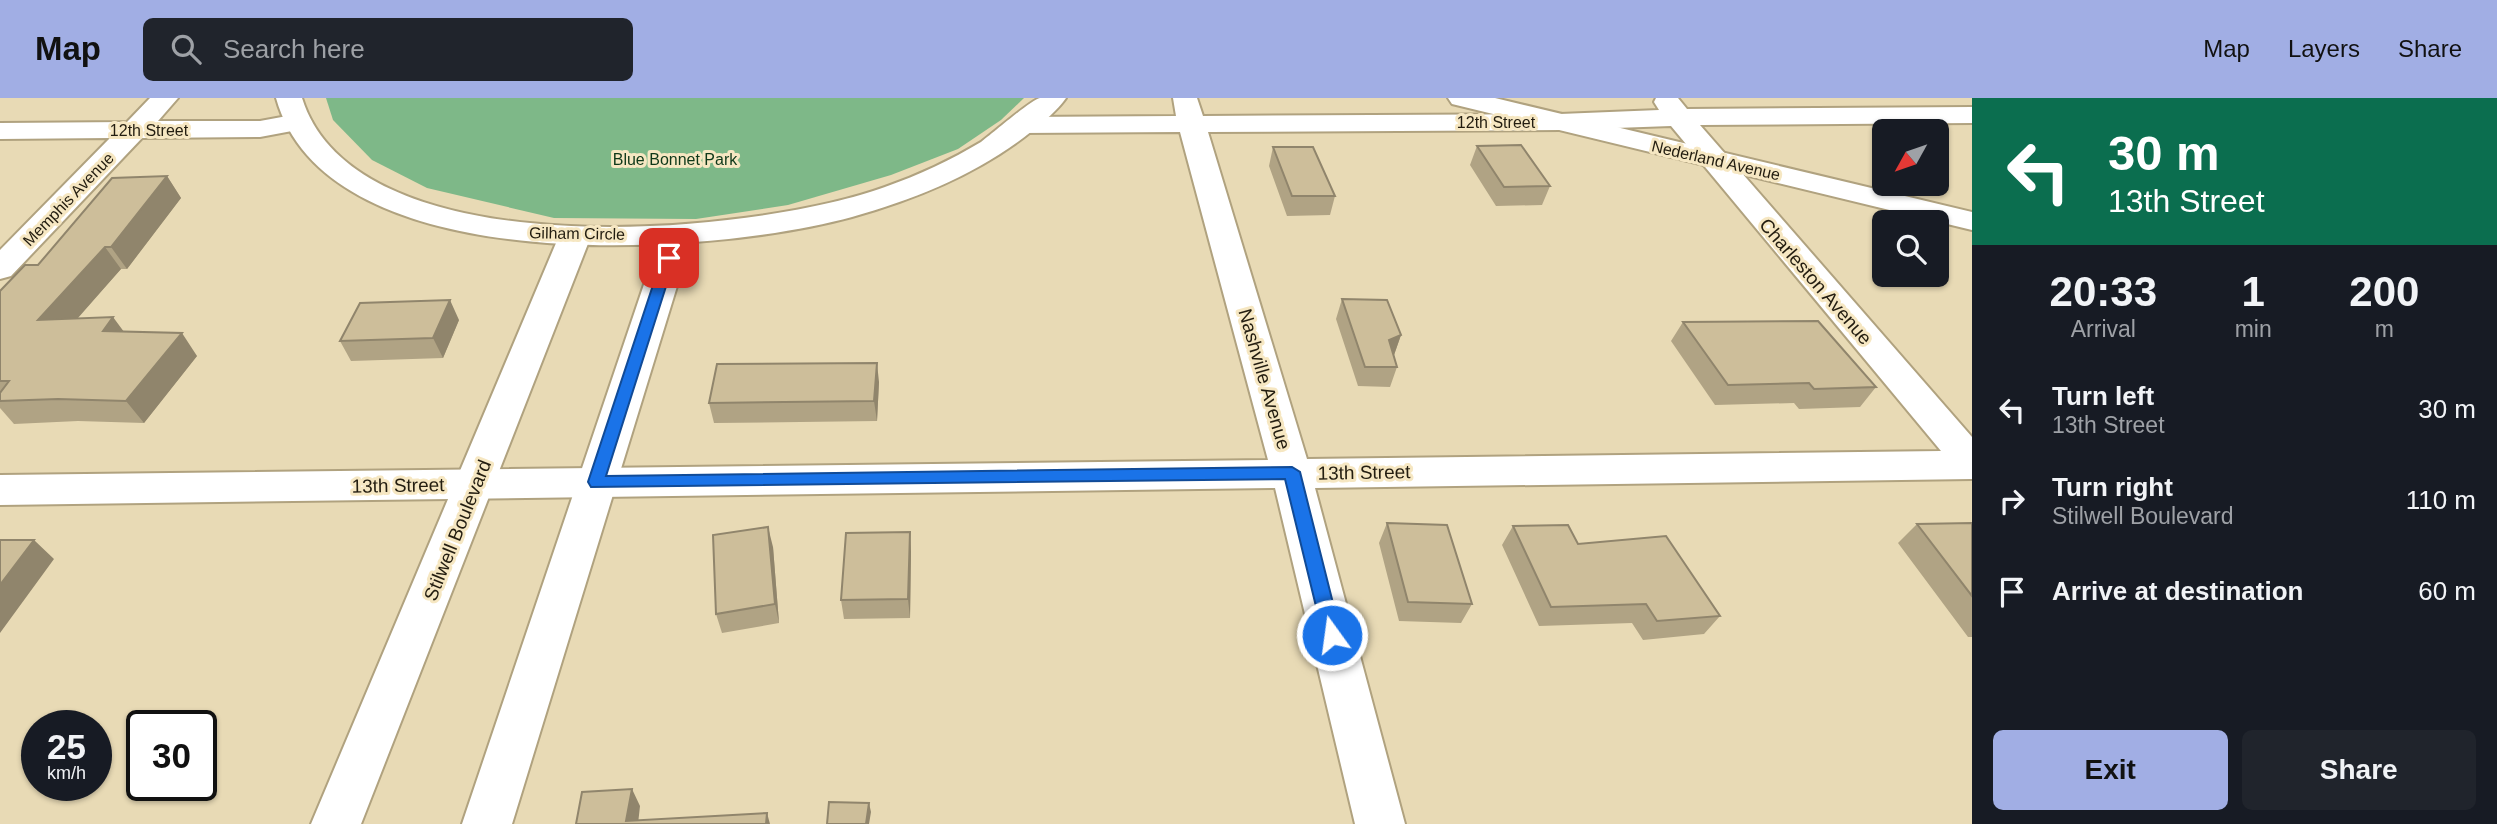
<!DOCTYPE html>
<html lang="en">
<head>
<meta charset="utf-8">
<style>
	:root { --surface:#171b24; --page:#20242c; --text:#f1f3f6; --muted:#9ea1a6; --accent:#a1aee4 }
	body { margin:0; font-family:Helvetica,sans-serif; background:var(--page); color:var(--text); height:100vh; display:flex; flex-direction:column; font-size:26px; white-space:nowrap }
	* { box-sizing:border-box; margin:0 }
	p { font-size:23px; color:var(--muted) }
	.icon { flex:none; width:38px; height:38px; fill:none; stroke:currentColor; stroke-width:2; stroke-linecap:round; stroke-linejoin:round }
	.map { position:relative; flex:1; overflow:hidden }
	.drawer { display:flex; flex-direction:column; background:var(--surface); width:525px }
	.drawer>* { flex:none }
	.guide { background:#0b6e4f; color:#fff; overflow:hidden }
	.needle { width:46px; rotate:230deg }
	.fabs { position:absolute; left:1872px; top:21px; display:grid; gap:14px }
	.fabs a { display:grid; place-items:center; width:77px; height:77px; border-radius:10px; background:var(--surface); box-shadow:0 2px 5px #0004; font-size:35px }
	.speed { position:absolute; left:21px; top:612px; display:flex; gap:14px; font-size:35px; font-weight:700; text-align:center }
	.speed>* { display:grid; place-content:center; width:91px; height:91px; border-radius:50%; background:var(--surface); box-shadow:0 2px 5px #0004; line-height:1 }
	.speed small { font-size:18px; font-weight:400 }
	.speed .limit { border:4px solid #111; border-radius:10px; background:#fff; color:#111 }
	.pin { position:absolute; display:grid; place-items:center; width:60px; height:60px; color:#fff; margin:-30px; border-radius:14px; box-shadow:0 4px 10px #0006 }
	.me { position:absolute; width:77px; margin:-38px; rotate:346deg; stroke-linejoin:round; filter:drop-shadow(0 0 5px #0008) }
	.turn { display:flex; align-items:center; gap:24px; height:147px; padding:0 21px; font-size:32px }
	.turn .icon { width:91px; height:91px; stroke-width:2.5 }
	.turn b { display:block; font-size:49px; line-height:60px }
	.eta { display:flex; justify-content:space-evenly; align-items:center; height:119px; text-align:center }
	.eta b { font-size:42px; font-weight:800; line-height:49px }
	.button { display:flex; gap:14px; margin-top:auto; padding:14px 21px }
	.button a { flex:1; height:80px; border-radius:10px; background:var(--accent); color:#111; font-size:28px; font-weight:800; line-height:80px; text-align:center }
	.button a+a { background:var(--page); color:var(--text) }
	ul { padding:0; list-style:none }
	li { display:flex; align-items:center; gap:21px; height:91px; padding:0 21px }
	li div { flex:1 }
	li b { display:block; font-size:26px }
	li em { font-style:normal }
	header { display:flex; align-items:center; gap:42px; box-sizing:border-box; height:98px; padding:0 35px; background:var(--accent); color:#111 }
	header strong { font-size:33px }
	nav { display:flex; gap:38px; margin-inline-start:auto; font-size:24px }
	.search { width:490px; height:63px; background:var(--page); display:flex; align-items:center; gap:18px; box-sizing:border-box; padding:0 24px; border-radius:10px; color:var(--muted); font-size:26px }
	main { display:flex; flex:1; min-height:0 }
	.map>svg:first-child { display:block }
	.green { fill:#7eb888 }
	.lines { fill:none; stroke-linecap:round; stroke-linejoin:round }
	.minor-casing { stroke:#b0a27f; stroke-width:4 }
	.tertiary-casing { stroke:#b0a27f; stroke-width:4 }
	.secondary-casing { stroke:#b0a27f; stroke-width:4 }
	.minor { fill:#fff; fill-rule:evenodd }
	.tertiary { fill:#fff; fill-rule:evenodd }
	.secondary { fill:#fff; fill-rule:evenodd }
	.wall { fill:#b0a384 }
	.shaded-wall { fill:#90856c }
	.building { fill:#cdbe9a; stroke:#90856c; stroke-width:2 }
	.route { fill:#1a73e8; stroke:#114b97; stroke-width:2 }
	.labels { text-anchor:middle; stroke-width:6; stroke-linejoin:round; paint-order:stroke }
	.far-street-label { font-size:16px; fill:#231d10; stroke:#f6e7c2 }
	.far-park-label { font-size:16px; fill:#0e3819; stroke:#f6e7c2 }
	.street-label { font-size:19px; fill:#231d10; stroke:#f6e7c2 }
</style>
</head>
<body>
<header>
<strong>Map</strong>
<div class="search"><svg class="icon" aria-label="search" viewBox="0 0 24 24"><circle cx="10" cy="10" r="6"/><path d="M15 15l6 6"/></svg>Search here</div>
<nav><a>Map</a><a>Layers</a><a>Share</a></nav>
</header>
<main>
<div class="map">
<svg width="1972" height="726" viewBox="0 0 1972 726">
	<rect width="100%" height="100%" fill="#e8dab5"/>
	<path class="green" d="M 326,0 L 1024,0 L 1001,22 L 958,51 L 891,77 L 788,107 L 696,121 L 554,120 L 427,90 L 372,62 L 333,22 Z"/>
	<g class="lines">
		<defs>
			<path id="minor" d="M 150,0 L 178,0 L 158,23 L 260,23 L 298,16 L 308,18 L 312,24 L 308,30 L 260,39 L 142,40 L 11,178 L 0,181 L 0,152 L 110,40 L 0,41 L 0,25 L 127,24 Z
				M 1173,0 L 1197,0 L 1203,18 L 1560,16 L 1659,12 L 1654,4 L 1656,0 L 1678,0 L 1687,11 L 1972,9 L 1972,25 L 1700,27 L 1972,339 L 1972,381 L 1315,390 L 1405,726 L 1355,726 L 1275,390 L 0,407 L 0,377 L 1268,362 L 1180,34 L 1021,35 L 1011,33 L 1007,27 L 1011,21 L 1021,19 L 1176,18 ZM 1671,28 L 1941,353 L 1307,361 L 1208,34 L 1560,32 Z"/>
			<path id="tertiary" d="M 1448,0 L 1495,0 L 1972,114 L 1972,132 L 1452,6 Z
				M 677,127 L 688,129 L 693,136 L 512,726 L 462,726 L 661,136 L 666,129 Z
				M 575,129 L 586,131 L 591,138 L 361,726 L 311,726 L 559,138 L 564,131 Z"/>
			<path id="secondary" d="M 276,0 L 302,0 C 356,174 753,137 885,89 C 919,77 951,62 981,44 C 992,36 1032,1 1040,0 C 1048,0 1058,0 1066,0 C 1057,13 1044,23 1032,33 C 980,75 916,101 852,119 C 710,158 327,185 276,0 Z"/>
		</defs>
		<use href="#minor" class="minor-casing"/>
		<use href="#tertiary" class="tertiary-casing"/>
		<use href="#secondary" class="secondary-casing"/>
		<use href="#minor" class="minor"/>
		<use href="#tertiary" class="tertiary"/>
		<use href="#secondary" class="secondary"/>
	</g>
	<path class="wall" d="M 1477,48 L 1550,88 L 1542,107 L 1496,108 L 1470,67 Z
		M 1273,49 L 1335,98 L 1330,117 L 1287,118 L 1269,68 Z
		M 167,78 L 181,100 L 127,171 L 121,171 L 77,220 L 124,234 L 197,258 L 144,325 L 78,323 L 14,326 L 0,310 L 0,193 Z
		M 1342,201 L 1401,237 L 1394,257 L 1397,269 L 1390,289 L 1358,288 L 1336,221 Z
		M 459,222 L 443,260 L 351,263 L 340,243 Z
		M 1683,224 L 1876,289 L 1860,309 L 1799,311 L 1794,305 L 1715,307 L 1671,243 Z
		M 879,284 L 877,323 L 714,325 L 709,305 Z
		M 1387,425 L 1472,506 L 1461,525 L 1399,523 L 1379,445 Z
		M 1972,425 L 1972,539 L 1968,539 L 1898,445 L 1917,426 Z
		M 1513,428 L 1578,446 L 1720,518 L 1704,536 L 1643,542 L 1632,525 L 1539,528 L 1502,447 Z
		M 910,434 L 911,454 L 910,520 L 844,521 L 841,502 Z
		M 773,449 L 779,525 L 722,535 L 716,516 Z"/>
	<path class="shaded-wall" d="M 167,78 L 181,100 L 127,171 L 111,149 Z
		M 105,149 L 121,171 L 56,245 L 38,222 Z
		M 450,202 L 459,222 L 443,260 L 433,240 Z
		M 113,219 L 130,242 L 103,233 Z
		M 182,235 L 197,258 L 144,325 L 126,303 Z
		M 1401,237 L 1394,257 L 1389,242 Z
		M 877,265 L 879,284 L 877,323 L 874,303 Z
		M 768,429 L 773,449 L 779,525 L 775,506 Z
		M 910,434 L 911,454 L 910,520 L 908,501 Z
		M 34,442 L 54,461 L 0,535 L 0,487 Z
		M 632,691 L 640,708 L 638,726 L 626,723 Z
		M 869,705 L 871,714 L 869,726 L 866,726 Z
		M 767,715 L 770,726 L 766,726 Z"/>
	<path class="building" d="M 1521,47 L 1550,88 L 1504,89 L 1477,48 Z
		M 1273,49 L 1313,49 L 1335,98 L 1292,98 Z
		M 167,78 L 111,149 L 105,149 L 38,222 L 113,219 L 103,233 L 182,235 L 126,303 L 58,301 L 0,303 L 0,295 L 9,283 L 0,283 L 0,193 L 25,167 L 38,167 L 112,80 Z
		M 1342,201 L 1387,202 L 1401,237 L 1389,242 L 1397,269 L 1365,269 Z
		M 450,202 L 433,240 L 340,243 L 360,205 Z
		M 1818,223 L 1876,289 L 1814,291 L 1809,285 L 1728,287 L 1683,224 Z
		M 877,265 L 874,303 L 709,305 L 717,266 Z
		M 1387,425 L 1447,427 L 1472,506 L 1408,504 Z
		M 1972,425 L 1972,498 L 1917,426 Z
		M 1568,427 L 1578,446 L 1666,438 L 1720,518 L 1657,523 L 1646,506 L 1551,509 L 1513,428 Z
		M 768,429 L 775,506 L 716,516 L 713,437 Z
		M 910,434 L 908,501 L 841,502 L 846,435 Z
		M 0,442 L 34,442 L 0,487 Z
		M 632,691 L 626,723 L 767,715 L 766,726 L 576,726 L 582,694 Z
		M 829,704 L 869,705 L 866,726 L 827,726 Z"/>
	<path class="route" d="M 669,156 L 675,160 L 606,378 L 1292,369 L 1300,374 L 1341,537 L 1339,542 L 1332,544 L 1326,542 L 1323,537 L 1285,381 L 591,389 L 588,384 L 662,160 Z"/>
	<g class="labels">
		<g class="far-street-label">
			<text x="1496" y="30">12th Street</text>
			<text x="149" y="38">12th Street</text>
			<text transform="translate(1716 62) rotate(13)" y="6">Nederland Avenue</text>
			<text transform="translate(68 101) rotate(-46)" y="6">Memphis Avenue</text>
			<text transform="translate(577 135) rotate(1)" y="6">Gilham Circle</text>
		</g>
		<g class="far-park-label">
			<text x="675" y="67">Blue Bonnet Park</text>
		</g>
		<g class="street-label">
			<text transform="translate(1816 183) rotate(49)" y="7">Charleston Avenue</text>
			<text transform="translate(1265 281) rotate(74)" y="7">Nashville Avenue</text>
			<text transform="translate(1364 374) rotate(-1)" y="7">13th Street</text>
			<text transform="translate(398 387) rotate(-1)" y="7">13th Street</text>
			<text transform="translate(457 432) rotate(-68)" y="7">Stilwell Boulevard</text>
		</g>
	</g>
</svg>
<div class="fabs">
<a><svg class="needle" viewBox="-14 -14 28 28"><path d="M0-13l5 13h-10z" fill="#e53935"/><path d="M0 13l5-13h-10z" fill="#9ea1a6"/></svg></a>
<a><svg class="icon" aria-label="search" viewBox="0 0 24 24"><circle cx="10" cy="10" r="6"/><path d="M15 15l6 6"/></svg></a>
</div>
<div class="speed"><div>25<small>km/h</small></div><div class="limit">30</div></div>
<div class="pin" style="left:669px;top:160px;background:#d93025"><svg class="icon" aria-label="arrive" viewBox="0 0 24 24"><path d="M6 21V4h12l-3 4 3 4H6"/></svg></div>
<svg class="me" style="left:1332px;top:537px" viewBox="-20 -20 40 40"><circle r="17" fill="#1a73e8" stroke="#fff" stroke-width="3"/><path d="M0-11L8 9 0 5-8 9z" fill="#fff"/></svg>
</div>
<section class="drawer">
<div class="guide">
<div class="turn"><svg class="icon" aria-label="left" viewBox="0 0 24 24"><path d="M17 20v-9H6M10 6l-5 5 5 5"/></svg><div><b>30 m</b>13th Street</div></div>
</div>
<div class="eta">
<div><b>20:33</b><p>Arrival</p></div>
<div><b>1</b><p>min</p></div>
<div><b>200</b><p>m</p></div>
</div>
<ul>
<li><svg class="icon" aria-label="left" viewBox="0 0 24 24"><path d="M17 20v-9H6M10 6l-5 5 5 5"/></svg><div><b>Turn left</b><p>13th Street</p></div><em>30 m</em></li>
<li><svg class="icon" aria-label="right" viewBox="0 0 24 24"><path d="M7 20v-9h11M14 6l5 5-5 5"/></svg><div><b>Turn right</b><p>Stilwell Boulevard</p></div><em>110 m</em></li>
<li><svg class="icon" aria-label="arrive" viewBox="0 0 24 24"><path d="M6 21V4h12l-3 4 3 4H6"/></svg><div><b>Arrive at destination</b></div><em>60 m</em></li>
</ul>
<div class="button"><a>Exit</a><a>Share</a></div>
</section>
</main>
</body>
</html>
